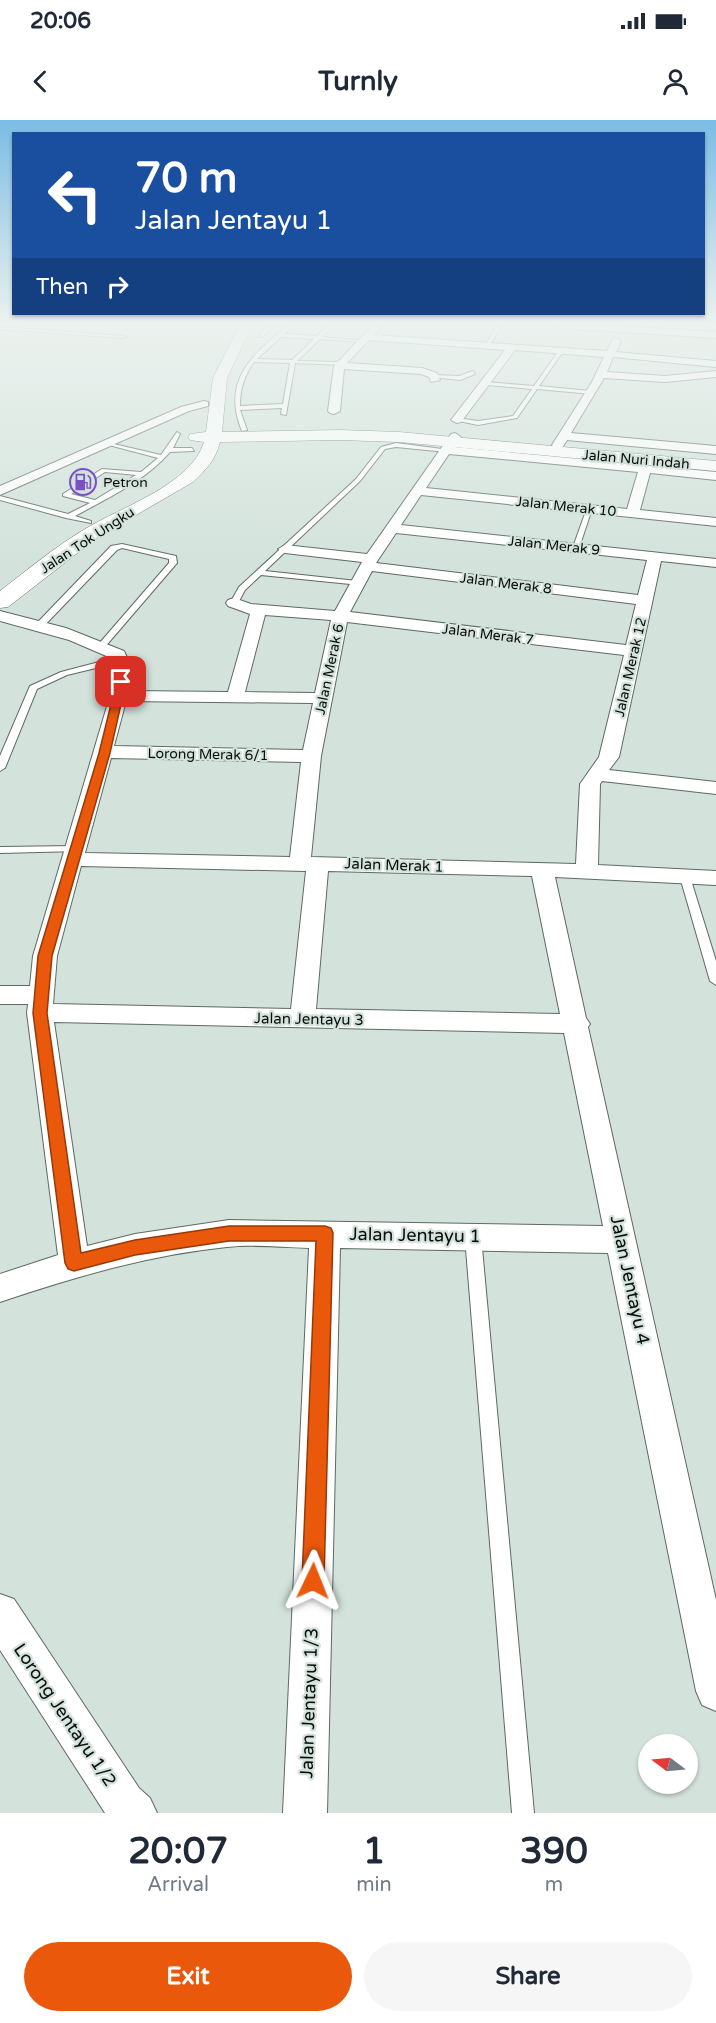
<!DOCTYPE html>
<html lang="en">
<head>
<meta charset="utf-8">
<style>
	:root { --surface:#fff; --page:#f6f6f7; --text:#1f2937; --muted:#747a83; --accent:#ea580c }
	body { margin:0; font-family:"Varela Round",sans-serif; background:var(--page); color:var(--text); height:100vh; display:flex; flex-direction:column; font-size:22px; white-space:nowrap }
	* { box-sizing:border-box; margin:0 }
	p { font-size:20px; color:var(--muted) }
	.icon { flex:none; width:33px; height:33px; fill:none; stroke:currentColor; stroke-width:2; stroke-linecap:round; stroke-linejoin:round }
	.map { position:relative; height:1693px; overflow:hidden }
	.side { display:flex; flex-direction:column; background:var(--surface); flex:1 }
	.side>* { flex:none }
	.guide { position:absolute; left:12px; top:12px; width:693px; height:183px; border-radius:0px; box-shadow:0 2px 4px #0004; background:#1a4fa0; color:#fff; overflow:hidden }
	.needle { width:39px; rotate:286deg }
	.buttons { position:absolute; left:638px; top:1614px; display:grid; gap:12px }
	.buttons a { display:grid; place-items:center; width:60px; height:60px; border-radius:50%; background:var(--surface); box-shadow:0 2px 4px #0004; font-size:30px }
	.pin { position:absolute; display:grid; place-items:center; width:51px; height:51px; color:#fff; margin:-26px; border-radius:12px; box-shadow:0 3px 9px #0006 }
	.me { position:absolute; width:66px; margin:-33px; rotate:2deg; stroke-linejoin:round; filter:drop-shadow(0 0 4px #0008) }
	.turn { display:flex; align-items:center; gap:21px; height:126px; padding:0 24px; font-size:27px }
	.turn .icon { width:78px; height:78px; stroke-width:2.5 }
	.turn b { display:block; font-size:42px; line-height:51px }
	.then { display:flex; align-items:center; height:57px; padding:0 24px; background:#0003; gap:12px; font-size:22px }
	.eta { display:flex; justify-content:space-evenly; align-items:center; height:102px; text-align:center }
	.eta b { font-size:36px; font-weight:700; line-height:42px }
	.cta { display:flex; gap:12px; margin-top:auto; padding:12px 24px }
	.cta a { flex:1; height:69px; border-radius:36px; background:var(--accent); color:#fff; font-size:24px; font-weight:700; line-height:69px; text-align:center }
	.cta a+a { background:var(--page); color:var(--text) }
	.status { display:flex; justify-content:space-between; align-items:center; height:42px; padding:0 30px; background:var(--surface); direction:ltr }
	.status svg { height:16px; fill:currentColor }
	header { display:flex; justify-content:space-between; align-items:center; height:78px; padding:0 24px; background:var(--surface); font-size:27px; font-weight:700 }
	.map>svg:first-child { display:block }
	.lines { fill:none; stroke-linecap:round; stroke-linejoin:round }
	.service-casing { stroke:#5c6a64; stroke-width:2 }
	.minor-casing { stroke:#5c6a64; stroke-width:2 }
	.secondary-casing { stroke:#5c6a64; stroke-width:1 }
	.service { fill:#fff; fill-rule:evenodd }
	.minor { fill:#fff; fill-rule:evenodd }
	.secondary { fill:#fff; fill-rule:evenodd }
	.route { fill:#ea580c; stroke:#983908; stroke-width:1.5 }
	.labels { text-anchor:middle; stroke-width:4.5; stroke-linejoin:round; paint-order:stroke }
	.far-street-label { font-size:14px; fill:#0a0f0d; stroke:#d3e3db }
	.far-poi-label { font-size:14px; fill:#0a0f0d; stroke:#d3e3db; text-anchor:start }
	.street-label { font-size:15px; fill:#0a0f0d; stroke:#d3e3db }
	.near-street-label { font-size:18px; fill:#0a0f0d; stroke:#d3e3db }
</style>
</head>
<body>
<div class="status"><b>20:06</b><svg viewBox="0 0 49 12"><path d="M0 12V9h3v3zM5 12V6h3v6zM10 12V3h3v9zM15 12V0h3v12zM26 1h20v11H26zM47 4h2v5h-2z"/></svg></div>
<header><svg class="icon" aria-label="back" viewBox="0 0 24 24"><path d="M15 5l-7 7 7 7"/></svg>Turnly<svg class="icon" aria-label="person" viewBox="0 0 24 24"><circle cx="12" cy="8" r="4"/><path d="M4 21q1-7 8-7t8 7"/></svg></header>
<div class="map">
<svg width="716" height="1693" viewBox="0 0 716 1693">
	<rect width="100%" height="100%" fill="#d3e3db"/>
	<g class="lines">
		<defs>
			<path id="service" d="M 269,205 L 274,205 L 262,217 L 258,217 Z
				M 289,205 L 294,205 L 284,214 L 317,216 L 329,205 L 334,205 L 322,217 L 363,221 L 361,222 L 320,219 L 297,241 L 340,242 L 342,245 L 295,243 L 286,295 L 281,294 L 282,288 L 240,290 L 247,310 L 242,311 C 221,261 252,234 289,205 ZM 281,217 L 314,219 L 292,240 L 257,239 ZM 254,242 L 290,243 L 283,284 L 240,286 C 240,269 244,256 254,242 Z
				M 498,205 L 502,205 L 489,226 L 485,226 Z
				M 0,207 L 124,216 L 126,217 L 124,218 L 0,209 Z
				M 560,229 L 564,230 L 539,266 L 590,271 L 592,274 L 537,269 L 517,298 L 478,305 L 454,300 L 457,298 L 478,301 L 513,296 L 532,269 L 487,265 L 485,262 L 534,266 Z
				M 473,251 L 475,254 L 460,260 L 432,257 L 435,255 L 459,256 Z
				M 177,312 L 180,314 L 173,328 L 192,328 L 194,331 L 170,332 C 146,360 108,378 75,396 L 91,401 L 91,403 L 66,398 L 0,380 L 0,376 L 68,394 L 90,383 L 63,376 L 63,374 L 102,349 L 141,352 L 158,338 L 105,324 L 105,322 L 161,335 ZM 105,352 L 136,355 L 95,380 L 71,374 Z
				M 396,323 L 450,330 L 447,332 L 396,327 L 385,329 L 360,361 L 265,451 L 357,461 L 360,461 L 360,465 L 261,455 L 245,470 L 237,485 L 231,485 L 230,483 L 239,467 L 356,359 L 381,327 Z
				M 587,388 L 592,389 L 579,428 L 572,430 Z
				M 122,424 L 176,436 L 177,443 L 104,528 L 97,526 L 169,443 L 169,439 L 122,428 L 117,430 L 42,508 L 36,508 L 36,504 L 111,426 Z
				M 122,536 L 126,539 L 125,541 L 67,555 L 37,569 L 5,648 L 0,651 L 0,636 L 30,566 L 61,552 Z
				M 75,726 L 80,729 L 79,731 L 0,733 L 0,727 Z
				M 685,754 L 690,757 L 716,841 L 716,865 L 710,861 L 680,757 Z
				M 473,1110 L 478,1112 L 481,1117 L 534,1693 L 512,1693 L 465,1117 L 468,1112 Z"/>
			<path id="minor" d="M 373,205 L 381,207 L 374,215 L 607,231 L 613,219 L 616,218 L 621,221 L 616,232 L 716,241 L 716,247 L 613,237 L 607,252 L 665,256 L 716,251 L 716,257 L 665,262 L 604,258 L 571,313 L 716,326 L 716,334 L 567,320 L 562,328 L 554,328 L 552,325 L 592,262 L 604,237 L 515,230 L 461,302 L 457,303 L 451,300 L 505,230 L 369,220 L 347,243 L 422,248 L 437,253 L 440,260 L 431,262 L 429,257 L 421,254 L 344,249 L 340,291 L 334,294 L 330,293 L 328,291 L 334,246 Z
				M 555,205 L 601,205 L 716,212 L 716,218 L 560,208 Z
				M 204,281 L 208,282 L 208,286 L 189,291 L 0,375 L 0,366 L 181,287 Z
				M 455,313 L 461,317 L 454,327 L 716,352 L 716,360 L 650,353 L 640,390 L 716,398 L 716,406 L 421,375 L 401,405 L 716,439 L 716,447 L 661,441 L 619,637 L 609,650 L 716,662 L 716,674 L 602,661 L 600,664 L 598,745 L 716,751 L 716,765 L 555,757 L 586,898 L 590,904 L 588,907 L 716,1480 L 716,1591 L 702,1585 L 696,1571 L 608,1133 L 340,1128 L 327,1693 L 283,1693 L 309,1128 C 282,1127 253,1124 227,1127 C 148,1135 75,1157 0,1182 L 0,1154 L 58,1135 L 27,893 L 28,884 L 0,884 L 0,866 L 30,866 L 33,836 L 110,576 L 114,548 L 111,538 L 69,520 L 0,501 L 0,491 L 66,508 L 124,531 L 132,548 L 129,571 L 228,572 L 250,494 L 228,486 L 226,483 L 228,480 L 234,478 L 251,484 L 335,491 L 362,442 L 285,433 L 278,429 L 285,425 L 367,434 L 451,314 ZM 449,334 L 638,352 L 627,389 L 426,368 ZM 396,413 L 647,440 L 638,475 L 376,443 ZM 372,451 L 636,484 L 626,525 L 350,492 ZM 265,495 L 331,500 L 315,573 L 245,572 ZM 347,502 L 624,535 L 599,637 L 580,664 L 576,744 L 311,737 L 321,636 ZM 126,581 L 313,583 L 303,630 L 114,626 ZM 111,638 L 301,642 L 290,737 L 85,733 ZM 81,746 L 306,751 L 291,889 L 53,884 L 57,836 ZM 328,751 L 532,756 L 560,894 L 316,889 ZM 54,902 L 564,913 L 603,1106 L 229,1100 L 135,1114 L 87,1126 Z
				M 0,1474 L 14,1479 L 139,1668 L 150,1678 L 157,1693 L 105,1693 L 0,1530 Z"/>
			<path id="secondary" d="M 240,205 L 252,205 L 227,258 L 222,312 L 340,310 L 399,312 L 716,341 L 716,351 L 399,322 L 340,320 L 220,322 C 216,339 206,350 193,362 L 98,417 L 8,487 L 0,488 L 0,471 C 27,450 55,427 85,409 C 121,387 191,365 204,322 L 190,320 L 188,317 L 190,314 L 206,312 L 213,258 Z"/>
		</defs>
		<use href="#service" class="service-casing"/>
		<use href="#minor" class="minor-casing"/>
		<use href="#secondary" class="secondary-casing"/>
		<use href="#service" class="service"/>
		<use href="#minor" class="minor"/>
		<use href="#secondary" class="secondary"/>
	</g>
	<linearGradient id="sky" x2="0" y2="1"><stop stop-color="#7bbce4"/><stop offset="0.46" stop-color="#ebf2ef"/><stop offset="1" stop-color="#ebf2ef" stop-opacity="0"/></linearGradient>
	<rect width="716" height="442" fill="url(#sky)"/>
	<path class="route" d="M 117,560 L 126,562 L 110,633 L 52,836 L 47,893 L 81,1133 L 135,1120 L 229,1106 L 325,1106 L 331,1108 L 333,1113 L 324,1461 L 321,1469 L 313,1472 L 305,1469 L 302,1461 L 316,1121 L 229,1121 L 135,1135 L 74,1151 L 68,1149 L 65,1143 L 33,893 L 38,836 L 99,633 Z"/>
	<defs>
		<symbol id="fuel-ring" viewBox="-11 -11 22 22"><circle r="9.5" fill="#d3e3db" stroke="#7a4fc8" stroke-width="1.5"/><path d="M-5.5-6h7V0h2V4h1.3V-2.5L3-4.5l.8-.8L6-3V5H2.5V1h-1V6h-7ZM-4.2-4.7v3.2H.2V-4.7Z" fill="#7a4fc8"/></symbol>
	</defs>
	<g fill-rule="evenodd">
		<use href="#fuel-ring" x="68" y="347" width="30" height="30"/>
	</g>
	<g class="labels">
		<g class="far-street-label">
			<text transform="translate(636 339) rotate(5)" y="5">Jalan Nuri Indah</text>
			<text transform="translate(566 386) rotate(6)" y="5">Jalan Merak 10</text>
			<text transform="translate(87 420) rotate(-33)" y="5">Jalan Tok Ungku</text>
			<text transform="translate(554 425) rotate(6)" y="5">Jalan Merak 9</text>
			<text transform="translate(506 463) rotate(7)" y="5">Jalan Merak 8</text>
			<text transform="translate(488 514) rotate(7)" y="5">Jalan Merak 7</text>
			<text transform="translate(630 547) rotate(-77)" y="5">Jalan Merak 12</text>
			<text transform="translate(329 549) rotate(-78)" y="5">Jalan Merak 6</text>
			<text transform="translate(208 634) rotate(1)" y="5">Lorong Merak 6/1</text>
		</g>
		<g class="far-poi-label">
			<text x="103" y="367">Petron</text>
		</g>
		<g class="street-label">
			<text transform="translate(394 745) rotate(2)" y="5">Jalan Merak 1</text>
			<text transform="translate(309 899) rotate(1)" y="5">Jalan Jentayu 3</text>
		</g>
		<g class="near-street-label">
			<text transform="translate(415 1115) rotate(1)" y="6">Jalan Jentayu 1</text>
			<text transform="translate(630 1160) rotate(78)" y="6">Jalan Jentayu 4</text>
			<text transform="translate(309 1583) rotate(-88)" y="6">Jalan Jentayu 1/3</text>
			<text transform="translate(65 1595) rotate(56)" y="6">Lorong Jentayu 1/2</text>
		</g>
	</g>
</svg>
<div class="buttons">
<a><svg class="needle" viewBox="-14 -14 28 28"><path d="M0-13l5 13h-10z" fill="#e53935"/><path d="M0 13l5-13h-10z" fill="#747a83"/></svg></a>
</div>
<div class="pin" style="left:121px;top:562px;background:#d93025"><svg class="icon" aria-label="arrive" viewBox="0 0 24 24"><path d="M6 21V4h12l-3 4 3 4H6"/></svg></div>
<svg class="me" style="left:313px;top:1461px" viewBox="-20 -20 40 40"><path d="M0-17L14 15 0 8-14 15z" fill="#ea580c" stroke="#fff" stroke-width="4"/></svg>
<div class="guide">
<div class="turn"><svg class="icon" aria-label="left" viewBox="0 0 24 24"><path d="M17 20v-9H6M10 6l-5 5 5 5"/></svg><div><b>70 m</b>Jalan Jentayu 1</div></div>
<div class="then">Then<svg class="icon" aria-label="right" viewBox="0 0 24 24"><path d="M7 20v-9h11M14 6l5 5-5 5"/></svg></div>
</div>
</div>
<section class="side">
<div class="eta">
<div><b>20:07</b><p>Arrival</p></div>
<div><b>1</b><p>min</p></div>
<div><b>390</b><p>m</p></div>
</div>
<div class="cta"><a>Exit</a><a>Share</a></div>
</section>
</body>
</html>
